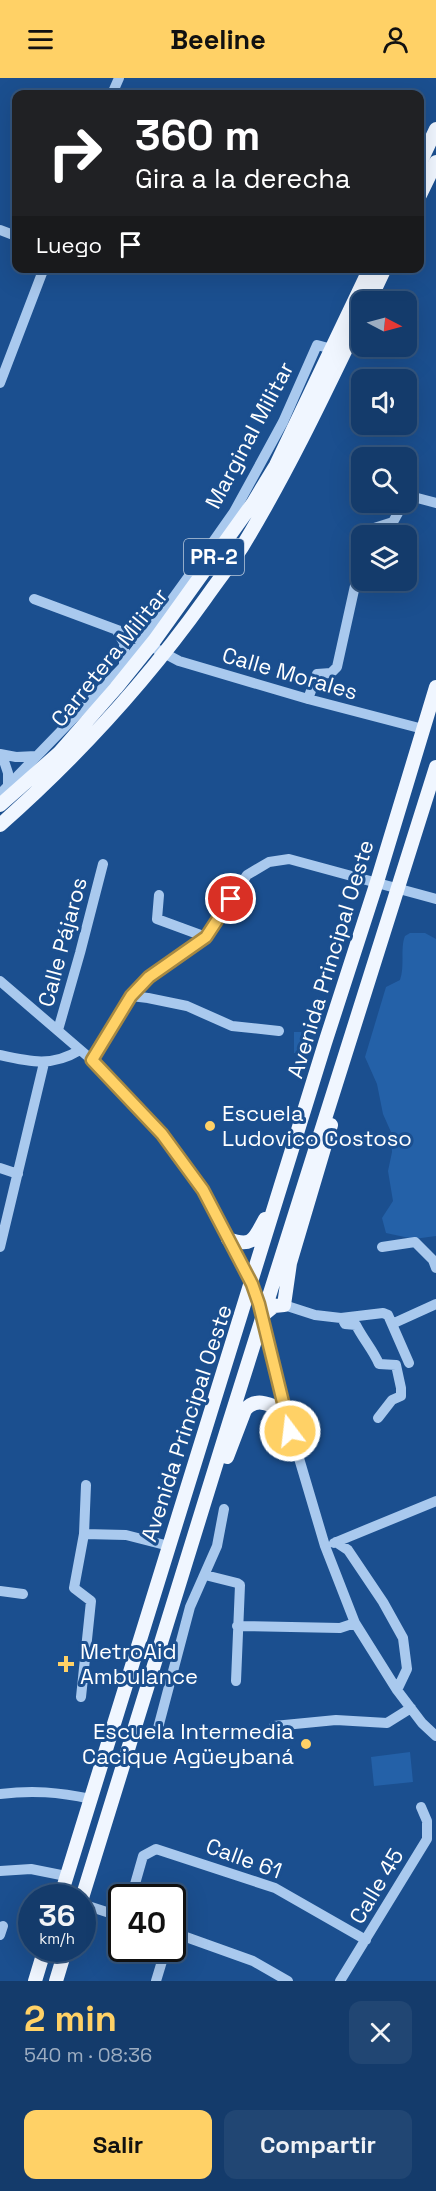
<!DOCTYPE html>
<html lang="es">
<head>
<meta charset="utf-8">
<style>
	:root { --surface:#143b6b; --page:#214673; --text:#f1f3f6; --muted:#9dadc1; --line:#33557e; --accent:#ffd166 }
	body { margin:0; font-family:"Space Grotesk",sans-serif; background:var(--page); color:var(--text); height:100vh; display:flex; flex-direction:column; font-size:22px; white-space:nowrap }
	* { box-sizing:border-box; margin:0 }
	p { font-size:20px; color:var(--muted) }
	.icon { flex:none; width:33px; height:33px; fill:none; stroke:currentColor; stroke-width:2; stroke-linecap:round; stroke-linejoin:round }
	.map { position:relative; height:1903px; overflow:hidden }
	.drawer { display:flex; flex-direction:column; background:var(--surface); flex:1 }
	.drawer>* { flex:none }
	.hud { position:absolute; left:12px; top:12px; width:412px; height:183px; border-radius:12px; box-shadow:0 6px 24px #0002,0 0 0 2px var(--line); background:#202124; color:#fff; overflow:hidden }
	.needle { width:39px; rotate:96deg }
	.buttons { position:absolute; left:351px; top:213px; display:grid; gap:12px }
	.buttons a { display:grid; place-items:center; width:66px; height:66px; border-radius:12px; background:var(--surface); box-shadow:0 6px 24px #0002,0 0 0 2px var(--line); font-size:30px }
	.speed { position:absolute; left:18px; top:1806px; display:flex; gap:12px; font-size:30px; font-weight:700; text-align:center }
	.speed>* { display:grid; place-content:center; width:78px; height:78px; border-radius:50%; background:var(--surface); box-shadow:0 6px 24px #0002,0 0 0 2px var(--line); line-height:1 }
	.speed small { font-size:15px; font-weight:400 }
	.speed .limit { border:3px solid #111; border-radius:9px; background:#fff; color:#111 }
	.pin { position:absolute; display:grid; place-items:center; width:51px; height:51px; color:#fff; margin:-26px; border:3px solid #fff; border-radius:50%; box-shadow:0 2px 6px #0007 }
	.me { position:absolute; width:66px; margin:-33px; rotate:345deg; stroke-linejoin:round; filter:drop-shadow(0 0 4px #0008) }
	.turn { display:flex; align-items:center; gap:21px; height:126px; padding:0 24px; font-size:27px }
	.turn .icon { width:78px; height:78px; stroke-width:2.5 }
	.turn b { display:block; font-size:42px; line-height:51px }
	.then { display:flex; align-items:center; height:57px; padding:0 24px; background:#0003; gap:12px; font-size:22px }
	.round { display:grid; place-items:center; flex:none; width:63px; height:63px; border-radius:12px; background:var(--page) }
	.headline { display:flex; align-items:center; justify-content:space-between; height:102px; padding:0 24px }
	h1 { font-size:36px; font-weight:700; line-height:45px; color:var(--accent) }
	.button { display:flex; gap:12px; margin-top:auto; padding:12px 24px }
	.button a { flex:1; height:69px; border-radius:12px; background:var(--accent); color:#111; font-size:24px; font-weight:700; line-height:69px; text-align:center }
	.button a+a { background:var(--page); color:var(--text) }
	header { display:flex; justify-content:space-between; align-items:center; height:78px; padding:0 24px; background:var(--accent); color:#111; font-size:27px; font-weight:700 }
	.map>svg:first-child { display:block }
	.green { fill:#2461a8 }
	.lines { fill:none; stroke-linecap:round; stroke-linejoin:round }
	.minor { stroke:#a9c9ee; stroke-width:10 }
	.major { stroke:#f0f6ff; stroke-width:14 }
	.route-casing { stroke:#a68842; stroke-width:15 }
	.route { stroke:#ffd166; stroke-width:10 }
	.poi-dot { fill:#ffd166; stroke:#1b4f8f; stroke-width:2 }
	.labels { text-anchor:middle; stroke-width:6; stroke-linejoin:round; paint-order:stroke }
	.shield { fill:#1b4f8f; stroke:#bbcadd; stroke-width:1.5 }
	.shield-label { font-size:21px; font-weight:bold; fill:#fff }
	.street-label { font-size:22px; fill:#fff; stroke:#1b4f8f }
	.poi-label { font-size:22px; fill:#fff; stroke:#1b4f8f; text-anchor:start }
</style>
</head>
<body>
<header><svg class="icon" aria-label="menu" viewBox="0 0 24 24"><path d="M4 6h16M4 12h16M4 18h16"/></svg>Beeline<svg class="icon" aria-label="person" viewBox="0 0 24 24"><circle cx="12" cy="8" r="4"/><path d="M4 21q1-7 8-7t8 7"/></svg></header>
<div class="map">
<svg width="436" height="1903" viewBox="0 0 436 1903">
	<rect width="100%" height="100%" fill="#1b4f8f"/>
	<path class="green" d="M 410,855 L 425,855 L 436,861 L 436,1158 L 414,1161 L 386,1155 L 382,1140 L 393,1123 L 388,1093 L 392,1074 L 391,1054 L 383,1036 L 377,1006 L 365,979 L 386,909 L 400,902 C 405,888 400,870 405,858 Z
		M 294,954 L 311,954 L 306,975 L 294,975 Z
		M 410,1674 L 413,1704 L 374,1708 L 371,1679 Z"/>
	<g class="lines">
		<path class="minor" d="M 112,16 L 119,0
			M 0,152 L 16,158
			M 0,305 L 44,190
			M 406,417 L 436,425
			M 369,458 L 371,451 L 393,444 L 404,424
			M 34,521 L 128,556 L 179,583 L 308,621 L 423,651
			M 117,553 L 124,565 L 124,586
			M 308,621 L 317,596 L 331,595 L 337,589 L 362,476
			M 0,676 L 16,679 L 36,678
			M 2,677 L 8,695 L 8,708
			M 2,725 L 3,713 L 124,588 L 189,498 L 234,434 L 283,344 L 317,267 L 332,271
			M 159,817 L 157,841 L 206,859
			M 0,903 L 92,982 L 162,1055 L 203,1112 L 252,1206 L 259,1226 L 285,1333 L 325,1468 L 355,1545 L 397,1612 L 422,1645 L 436,1658
			M 131,918 L 148,920 L 187,928 L 232,948 L 279,953
			M 58,952 L 80,875 L 103,786
			M 0,977 C 31,984 52,989 80,972
			M 92,982 L 131,918 L 149,899 L 206,859 L 247,797 L 269,784 L 289,781 L 436,821
			M 0,1090 L 18,1096
			M 0,1169 L 44,985
			M 382,1169 L 415,1164 L 433,1182 L 436,1190
			M 284,1227 L 315,1237 L 341,1240 L 383,1235 L 388,1237 L 409,1285
			M 342,1240 L 345,1246 L 356,1247 C 363,1261 373,1272 379,1286 L 396,1287 L 401,1310 L 401,1318 L 392,1322 L 378,1340
			M 392,1246 L 436,1226
			M 84,1456 L 126,1457 L 169,1468
			M 336,1464 L 348,1472 L 383,1524 L 403,1560 L 407,1591 L 397,1612
			M 334,1465 L 436,1423
			M 205,1497 L 237,1505 L 240,1507 L 236,1603
			M 0,1513 L 23,1516
			M 237,1548 L 340,1550 L 355,1545
			M 81,1619 L 91,1523 L 74,1510 L 84,1456 L 86,1407
			M 274,1648 L 336,1642 L 387,1645 L 411,1630
			M 158,1650 L 190,1529 L 217,1468 L 224,1431
			M 0,1716 C 33,1712 58,1714 91,1721
			M 0,1793 L 31,1791 L 66,1798
			M 131,1820 L 143,1778 L 156,1771 L 275,1810 L 366,1862
			M 82,1826 L 122,1839
			M 172,1854 L 253,1883 L 288,1903
			M 0,1857 L 3,1848
			M 156,1903 L 166,1870
			M 340,1903 L 427,1761 L 427,1743 L 421,1729"/>
		<path class="major" d="M 420,85 L 436,51
			M 420,117 L 436,84
			M 369,224 L 385,190
			M 0,727 L 59,675 L 116,610 L 154,563 L 253,425 L 276,387 L 370,190
			M 0,747 C 77,679 145,605 205,521 C 217,504 230,487 242,469 C 287,395 324,317 362,238
			M 228,1161 C 253,1170 254,1161 265,1141
			M 263,1237 L 274,1228 L 284,1227 L 290,1185 L 331,1047
			M 227,1379 L 245,1332 C 256,1318 271,1327 285,1333
			M 60,1820 L 325,965 L 377,804 L 436,609
			M 82,1820 L 229,1345 L 436,689
			M 35,1903 L 45,1870
			M 56,1903 L 66,1870"/>
	</g>
	<g class="lines">
		<defs>
			<path id="route" d="M 231,821 L 206,859 L 149,899 L 131,918 L 92,982 L 162,1056 L 203,1112 L 252,1206 L 259,1226 L 290,1353"/>
		</defs>
		<use href="#route" class="route-casing"/>
		<use href="#route" class="route"/>
	</g>
	<g class="poi-dot">
		<circle cx="210" cy="1048" r="6"/>
		<path d="M63 1577h6v6h6v6h-6v6h-6v-6h-6v-6h6z"/>
		<circle cx="306" cy="1666" r="6"/>
	</g>
	<g class="labels">
		<rect class="shield" x="184" y="461" width="60" height="36" rx="4.5"/>
		<g class="shield-label">
			<text x="214" y="486">PR-2</text>
		</g>
		<g class="street-label">
			<text transform="translate(249 357) rotate(-62)" y="8">Marginal Militar</text>
			<text transform="translate(109 579) rotate(-51)" y="8">Carretera Militar</text>
			<text transform="translate(290 595) rotate(16)" y="8">Calle Morales</text>
			<text transform="translate(62 864) rotate(-75)" y="8">Calle Pájaros</text>
			<text transform="translate(330 881) rotate(-73)" y="8">Avenida Principal Oeste</text>
			<text transform="translate(186 1345) rotate(-72)" y="8">Avenida Principal Oeste</text>
			<text transform="translate(244 1780) rotate(20)" y="8">Calle 61</text>
			<text transform="translate(376 1808) rotate(-59)" y="8">Calle 45</text>
		</g>
		<g class="poi-label">
			<text x="222" y="1043">Escuela<tspan x="222" dy="25">Ludovico Costoso</tspan></text>
			<text x="80" y="1581">MetroAid<tspan x="80" dy="25">Ambulance</tspan></text>
			<text x="294" y="1661" text-anchor="end">Escuela Intermedia<tspan x="294" dy="25">Cacique Agüeybaná</tspan></text>
		</g>
	</g>
</svg>
<div class="buttons">
<a><svg class="needle" viewBox="-14 -14 28 28"><path d="M0-13l5 13h-10z" fill="#e53935"/><path d="M0 13l5-13h-10z" fill="#9dadc1"/></svg></a>
<a><svg class="icon" aria-label="sound" viewBox="0 0 24 24"><path d="M4 9h4l5-4v14l-5-4H4zM17 9q2 3 0 6"/></svg></a>
<a><svg class="icon" aria-label="search" viewBox="0 0 24 24"><circle cx="10" cy="10" r="6"/><path d="M15 15l6 6"/></svg></a>
<a><svg class="icon" aria-label="layers" viewBox="0 0 24 24"><path d="M12 4l9 5-9 5-9-5zM3 14l9 5 9-5"/></svg></a>
</div>
<div class="speed"><div>36<small>km/h</small></div><div class="limit">40</div></div>
<div class="pin" style="left:231px;top:821px;background:#d93025"><svg class="icon" aria-label="arrive" viewBox="0 0 24 24"><path d="M6 21V4h12l-3 4 3 4H6"/></svg></div>
<svg class="me" style="left:290px;top:1353px" viewBox="-20 -20 40 40"><circle r="17" fill="#ffd166" stroke="#fff" stroke-width="3"/><path d="M0-11L8 9 0 5-8 9z" fill="#fff"/></svg>
<div class="hud">
<div class="turn"><svg class="icon" aria-label="right" viewBox="0 0 24 24"><path d="M7 20v-9h11M14 6l5 5-5 5"/></svg><div><b>360 m</b>Gira a la derecha</div></div>
<div class="then">Luego<svg class="icon" aria-label="arrive" viewBox="0 0 24 24"><path d="M6 21V4h12l-3 4 3 4H6"/></svg></div>
</div>
</div>
<section class="drawer">
<div class="headline"><div><h1>2 min</h1><p>540 m · 08:36</p></div><a class="round"><svg class="icon" aria-label="close" viewBox="0 0 24 24"><path d="M6 6l12 12M18 6L6 18"/></svg></a></div>
<div class="button"><a>Salir</a><a>Compartir</a></div>
</section>
</body>
</html>
